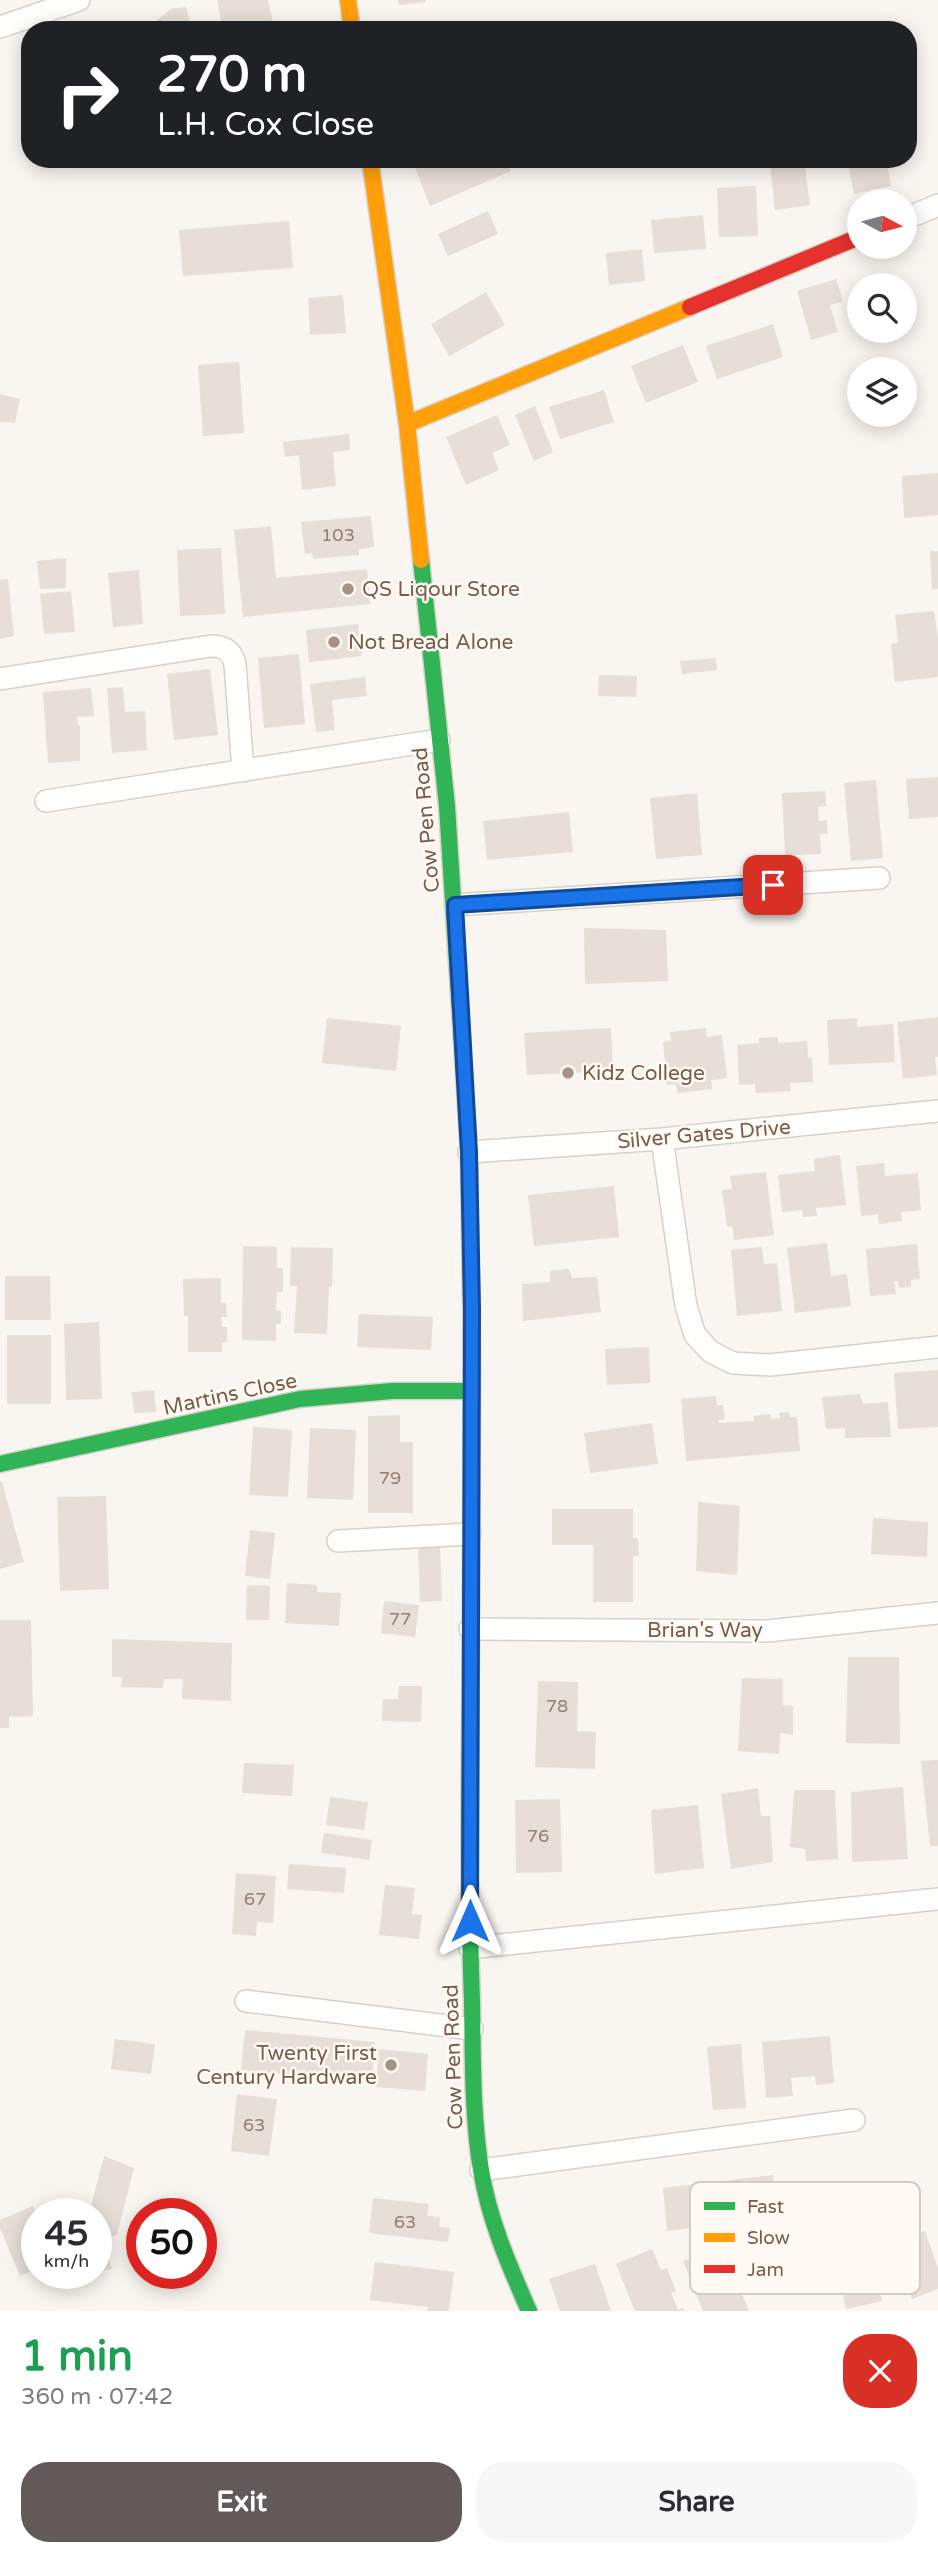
<!DOCTYPE html>
<html lang="en">
<head>
<meta charset="utf-8">
<style>
	:root { --surface:#fff; --page:#f7f7f7; --text:#2b2b33; --muted:#7c7c81; --accent:#625958 }
	body { margin:0; font-family:"Varela Round",sans-serif; background:var(--page); color:var(--text); height:100vh; display:flex; flex-direction:column; font-size:26px; white-space:nowrap }
	* { box-sizing:border-box; margin:0 }
	p { font-size:23px; color:var(--muted) }
	.icon { flex:none; width:38px; height:38px; fill:none; stroke:currentColor; stroke-width:2; stroke-linecap:round; stroke-linejoin:round }
	.map { position:relative; height:2311px; overflow:hidden }
	.drawer { display:flex; flex-direction:column; background:var(--surface); flex:1 }
	.drawer>* { flex:none }
	.hud { position:absolute; left:21px; top:21px; width:896px; height:147px; border-radius:28px; box-shadow:0 4px 18px #0003; background:#202124; color:#fff; overflow:hidden }
	.needle { width:46px; rotate:97deg }
	.fabs { position:absolute; left:847px; top:189px; display:grid; gap:14px }
	.fabs a { display:grid; place-items:center; width:70px; height:70px; border-radius:50%; background:var(--surface); box-shadow:0 4px 18px #0003; font-size:35px }
	.speed { position:absolute; left:21px; top:2198px; display:flex; gap:14px; font-size:35px; font-weight:700; text-align:center }
	.speed>* { display:grid; place-content:center; width:91px; height:91px; border-radius:50%; background:var(--surface); box-shadow:0 4px 18px #0003; line-height:1 }
	.speed small { font-size:18px; font-weight:400 }
	.speed .limit { border:10px solid #d22; background:#fff; color:#111 }
	.pin { position:absolute; display:grid; place-items:center; width:60px; height:60px; color:#fff; margin:-30px; border-radius:14px; box-shadow:0 4px 10px #0006 }
	.me { position:absolute; width:77px; margin:-38px; rotate:0deg; stroke-linejoin:round; filter:drop-shadow(0 0 5px #0008) }
	.turn { display:flex; align-items:center; gap:24px; height:147px; padding:0 21px; font-size:32px }
	.turn .icon { width:91px; height:91px; stroke-width:2.5 }
	.turn b { display:block; font-size:49px; line-height:60px }
	.round { display:grid; place-items:center; flex:none; width:74px; height:74px; border-radius:28px; background:var(--page) }
	.summary { display:flex; align-items:center; justify-content:space-between; height:119px; padding:0 21px }
	h1 { font-size:42px; font-weight:800; line-height:52px; color:#1e9e55 }
	.action { display:flex; gap:14px; margin-top:auto; padding:14px 21px }
	.action a { flex:1; height:80px; border-radius:28px; background:var(--accent); color:#fff; font-size:28px; font-weight:800; line-height:80px; text-align:center }
	.action a+a { background:var(--page); color:var(--text) }
	.map>svg:first-child { display:block }
	.building { fill:#e6ded7 }
	.lines { fill:none; stroke-linecap:round; stroke-linejoin:round }
	.street-casing { stroke:#d7d1cb; stroke-width:24 }
	.fast-casing { stroke:#d9d2cb; stroke-width:19 }
	.slow-casing { stroke:#d9d2cb; stroke-width:19 }
	.jam-casing { stroke:#d9d2cb; stroke-width:19 }
	.street { stroke:#fefefd; stroke-width:21 }
	.fast { stroke:#30b455; stroke-width:16 }
	.slow { stroke:#ff9f0a; stroke-width:16 }
	.jam { stroke:#e5322d; stroke-width:16 }
	.route-casing { stroke:#114b97; stroke-width:18 }
	.route { stroke:#1a73e8; stroke-width:12 }
	.poi-dot { fill:#a69286; stroke:#fffaf3; stroke-width:2.5 }
	.labels { text-anchor:middle; stroke-width:5; stroke-linejoin:round; paint-order:stroke }
	.number-label { font-size:18px; fill:#977e72 }
	.poi-label { font-size:21px; fill:#7a5c4d; stroke:#fffaf3; text-anchor:start }
	.street-label { font-size:21px; fill:#7a5c4d; stroke:#fffaf3 }
	.key { fill:#fffaf3; stroke:#d7cbc1; stroke-width:2 }
	.key-label { font-size:19px; fill:#7a5c4d }
</style>
</head>
<body>
<div class="map">
<svg width="938" height="2311" viewBox="0 0 938 2311">
	<rect width="100%" height="100%" fill="#f9f5f0"/>
	<path class="building" d="M 217,0 L 268,0 L 274,28 L 223,30 Z
		M 398,0 L 425,0 L 426,2 L 399,5 Z
		M 186,7 L 192,30 L 138,30 L 151,25 L 172,8 Z
		M 435,159 L 506,159 L 511,171 L 430,206 L 415,168 Z
		M 847,159 L 886,159 L 891,186 L 854,194 Z
		M 804,160 L 810,205 L 775,210 L 770,164 Z
		M 756,186 L 758,236 L 719,237 L 717,188 Z
		M 488,211 L 498,234 L 448,256 L 438,234 Z
		M 703,215 L 706,249 L 654,253 L 651,220 Z
		M 289,221 L 293,268 L 183,276 L 179,230 Z
		M 642,249 L 645,281 L 609,285 L 606,253 Z
		M 836,279 L 843,301 L 830,305 L 838,332 L 811,340 L 797,291 Z
		M 486,292 L 505,325 L 449,356 L 431,324 Z
		M 343,295 L 346,333 L 310,335 L 308,298 Z
		M 773,324 L 783,357 L 717,379 L 706,346 Z
		M 683,345 L 698,382 L 646,403 L 631,366 Z
		M 239,362 L 244,433 L 203,436 L 198,365 Z
		M 604,390 L 614,422 L 560,439 L 549,407 Z
		M 0,394 L 20,399 L 15,423 L 0,422 Z
		M 535,406 L 553,452 L 534,461 L 515,415 Z
		M 497,415 L 510,445 L 492,453 L 499,470 L 466,485 L 446,437 Z
		M 349,434 L 350,450 L 333,452 L 336,486 L 302,490 L 299,455 L 285,457 L 283,442 Z
		M 938,473 L 938,515 L 904,518 L 902,476 Z
		M 371,516 L 374,547 L 359,549 L 359,555 L 313,559 L 312,553 L 305,554 L 301,522 Z
		M 271,526 L 276,578 L 367,569 L 370,604 L 243,617 L 234,530 Z
		M 221,548 L 225,614 L 180,616 L 177,550 Z
		M 930,551 L 938,551 L 938,589 L 932,590 Z
		M 66,558 L 66,588 L 40,589 L 37,561 Z
		M 139,570 L 143,624 L 113,627 L 108,573 Z
		M 8,579 L 14,636 L 0,639 L 0,580 Z
		M 71,591 L 75,632 L 44,634 L 40,594 Z
		M 934,611 L 938,639 L 938,677 L 895,682 L 891,644 L 898,643 L 895,615 Z
		M 358,624 L 362,656 L 309,662 L 306,630 Z
		M 299,654 L 305,724 L 264,728 L 258,658 Z
		M 716,658 L 717,670 L 682,674 L 680,661 Z
		M 210,669 L 218,735 L 174,740 L 167,674 Z
		M 599,675 L 637,676 L 636,697 L 598,696 Z
		M 365,677 L 367,696 L 332,700 L 335,730 L 316,732 L 310,684 Z
		M 123,687 L 125,712 L 145,711 L 147,750 L 112,753 L 107,688 Z
		M 91,688 L 94,716 L 77,717 L 78,725 L 80,725 L 80,761 L 48,763 L 43,692 Z
		M 938,777 L 938,817 L 909,819 L 906,779 Z
		M 876,780 L 883,858 L 851,861 L 844,783 Z
		M 825,791 L 826,806 L 818,807 L 819,821 L 827,820 L 828,834 L 820,834 L 821,854 L 785,855 L 782,793 Z
		M 697,793 L 702,855 L 656,859 L 650,798 Z
		M 569,812 L 573,852 L 487,860 L 483,821 Z
		M 584,928 L 666,930 L 668,981 L 585,984 Z
		M 938,1017 L 938,1057 L 935,1057 L 937,1075 L 903,1079 L 897,1022 Z
		M 327,1018 L 401,1026 L 396,1071 L 322,1063 Z
		M 857,1018 L 857,1027 L 893,1024 L 895,1062 L 829,1065 L 827,1020 Z
		M 611,1028 L 613,1071 L 527,1075 L 524,1033 Z
		M 706,1028 L 707,1037 L 722,1035 L 727,1078 L 711,1080 L 712,1089 L 677,1093 L 676,1084 L 667,1085 L 663,1042 L 671,1041 L 670,1032 Z
		M 778,1037 L 778,1043 L 807,1041 L 808,1058 L 812,1057 L 813,1082 L 790,1083 L 791,1091 L 756,1093 L 755,1084 L 739,1085 L 737,1045 L 759,1043 L 759,1038 Z
		M 840,1155 L 846,1205 L 816,1208 L 817,1216 L 803,1217 L 802,1210 L 782,1212 L 778,1175 L 815,1171 L 814,1159 Z
		M 884,1163 L 885,1176 L 918,1173 L 921,1210 L 901,1212 L 902,1221 L 879,1224 L 878,1214 L 861,1216 L 856,1166 Z
		M 766,1172 L 774,1235 L 734,1240 L 732,1226 L 727,1227 L 722,1190 L 732,1189 L 730,1176 Z
		M 614,1186 L 619,1237 L 534,1246 L 528,1195 Z
		M 827,1243 L 831,1276 L 847,1274 L 851,1306 L 795,1313 L 787,1248 Z
		M 917,1244 L 920,1279 L 911,1280 L 911,1287 L 899,1288 L 898,1281 L 894,1281 L 896,1294 L 870,1296 L 866,1249 Z
		M 243,1246 L 277,1247 L 277,1268 L 283,1268 L 283,1292 L 277,1292 L 276,1311 L 281,1311 L 281,1324 L 276,1324 L 276,1341 L 242,1340 Z
		M 291,1247 L 333,1248 L 332,1287 L 329,1287 L 327,1334 L 294,1333 L 297,1286 L 290,1286 Z
		M 762,1247 L 764,1264 L 777,1263 L 782,1311 L 737,1316 L 731,1250 Z
		M 569,1269 L 572,1278 L 597,1277 L 601,1312 L 523,1321 L 522,1284 L 550,1282 L 550,1271 Z
		M 5,1276 L 50,1276 L 51,1320 L 5,1320 Z
		M 221,1278 L 221,1303 L 226,1303 L 227,1317 L 221,1317 L 222,1327 L 227,1327 L 227,1342 L 222,1342 L 222,1352 L 188,1352 L 188,1316 L 184,1316 L 183,1279 Z
		M 359,1314 L 433,1317 L 431,1350 L 357,1347 Z
		M 99,1322 L 102,1399 L 66,1400 L 64,1324 Z
		M 7,1335 L 51,1335 L 51,1404 L 7,1404 Z
		M 649,1347 L 650,1383 L 607,1385 L 605,1349 Z
		M 938,1370 L 938,1427 L 898,1429 L 894,1373 Z
		M 154,1390 L 156,1412 L 134,1413 L 132,1392 Z
		M 860,1394 L 863,1404 L 888,1402 L 891,1437 L 845,1438 L 845,1428 L 826,1429 L 822,1397 Z
		M 716,1396 L 717,1405 L 723,1405 L 725,1419 L 719,1420 L 719,1423 L 754,1421 L 754,1416 L 770,1414 L 771,1419 L 780,1418 L 779,1413 L 789,1412 L 790,1417 L 797,1417 L 800,1451 L 686,1461 L 681,1399 Z
		M 400,1415 L 400,1442 L 413,1442 L 413,1513 L 368,1513 L 368,1416 Z
		M 652,1423 L 658,1464 L 590,1473 L 584,1433 Z
		M 253,1427 L 292,1430 L 288,1497 L 249,1495 Z
		M 310,1428 L 356,1430 L 353,1500 L 307,1498 Z
		M 0,1482 L 2,1482 L 24,1562 L 0,1569 Z
		M 106,1496 L 109,1589 L 60,1591 L 57,1497 Z
		M 698,1502 L 740,1506 L 737,1575 L 696,1571 Z
		M 552,1509 L 633,1509 L 633,1538 L 638,1538 L 639,1556 L 633,1556 L 633,1602 L 593,1602 L 593,1545 L 552,1545 Z
		M 873,1518 L 928,1522 L 927,1557 L 871,1554 Z
		M 250,1530 L 275,1533 L 270,1579 L 245,1576 Z
		M 440,1544 L 442,1601 L 420,1602 L 418,1545 Z
		M 287,1583 L 317,1585 L 317,1592 L 341,1593 L 339,1626 L 285,1623 Z
		M 247,1585 L 270,1586 L 269,1620 L 246,1620 Z
		M 384,1601 L 419,1605 L 415,1637 L 381,1633 Z
		M 0,1620 L 31,1620 L 33,1716 L 9,1717 L 9,1728 L 0,1728 Z
		M 112,1639 L 232,1643 L 231,1701 L 182,1699 L 183,1679 L 164,1679 L 163,1688 L 121,1687 L 122,1677 L 112,1677 Z
		M 848,1657 L 899,1657 L 900,1744 L 846,1743 Z
		M 742,1678 L 783,1679 L 783,1705 L 793,1706 L 793,1735 L 780,1733 L 779,1754 L 738,1751 Z
		M 538,1681 L 578,1682 L 577,1731 L 596,1732 L 595,1769 L 535,1767 Z
		M 399,1686 L 422,1686 L 421,1722 L 382,1721 L 383,1699 L 398,1699 Z
		M 938,1760 L 938,1846 L 930,1846 L 921,1761 Z
		M 244,1763 L 294,1765 L 292,1796 L 242,1793 Z
		M 903,1787 L 908,1859 L 852,1862 L 851,1792 Z
		M 758,1788 L 761,1816 L 770,1816 L 773,1862 L 731,1869 L 721,1794 Z
		M 794,1790 L 835,1790 L 838,1859 L 806,1861 L 805,1849 L 790,1847 Z
		M 330,1797 L 368,1802 L 364,1830 L 326,1825 Z
		M 560,1799 L 562,1872 L 516,1873 L 515,1800 Z
		M 698,1805 L 704,1868 L 655,1874 L 651,1810 Z
		M 324,1833 L 372,1840 L 369,1860 L 321,1853 Z
		M 289,1864 L 346,1868 L 344,1893 L 287,1889 Z
		M 236,1873 L 276,1876 L 273,1923 L 257,1922 L 256,1936 L 232,1934 Z
		M 385,1885 L 415,1888 L 412,1914 L 422,1915 L 419,1939 L 379,1935 Z
		M 245,2030 L 375,2042 L 372,2077 L 344,2074 L 344,2080 L 241,2070 Z
		M 830,2036 L 834,2083 L 816,2085 L 815,2076 L 791,2078 L 793,2096 L 766,2098 L 762,2042 Z
		M 115,2039 L 155,2044 L 151,2074 L 111,2069 Z
		M 741,2044 L 746,2108 L 713,2110 L 707,2047 Z
		M 379,2049 L 428,2054 L 425,2091 L 376,2087 Z
		M 237,2094 L 277,2099 L 269,2156 L 231,2151 Z
		M 104,2156 L 134,2168 L 117,2235 L 104,2238 L 112,2269 L 96,2271 L 96,2214 L 84,2214 L 90,2210 Z
		M 773,2175 L 778,2218 L 667,2231 L 663,2188 Z
		M 373,2198 L 429,2204 L 427,2216 L 440,2217 L 439,2227 L 450,2228 L 448,2242 L 369,2233 Z
		M 33,2206 L 37,2215 L 37,2269 L 20,2276 L 0,2228 L 0,2220 Z
		M 925,2231 L 938,2268 L 938,2289 L 912,2299 L 892,2243 Z
		M 866,2236 L 882,2301 L 846,2309 L 840,2279 L 833,2280 L 830,2265 L 836,2263 L 832,2244 Z
		M 722,2246 L 749,2311 L 703,2311 L 683,2261 Z
		M 652,2249 L 661,2270 L 667,2268 L 676,2291 L 671,2293 L 678,2310 L 683,2308 L 685,2311 L 635,2311 L 616,2264 Z
		M 375,2262 L 454,2272 L 449,2311 L 427,2311 L 428,2307 L 370,2300 Z
		M 595,2264 L 611,2311 L 560,2311 L 549,2279 Z"/>
	<g class="lines">
		<defs>
			<path id="street" d="M 0,27 L 79,0
				M 905,219 L 938,205
				M 0,679 L 211,646 C 224,646 232,651 235,664 L 243,771
				M 46,801 L 439,740
				M 455,905 L 879,878
				M 662,1139 L 686,1306 L 695,1335 L 711,1352 L 733,1363 L 770,1365 L 938,1347
				M 469,1152 L 662,1139 L 938,1111
				M 338,1541 L 470,1534
				M 470,1629 L 767,1631 L 938,1613
				M 470,1948 L 938,1899
				M 246,2001 L 472,2029
				M 481,2170 L 854,2120"/>
			<path id="fast" d="M 421,560 L 447,806 L 469,1152 L 472,1372
				M 0,1464 L 300,1399 L 392,1391 L 472,1391
				M 471,1586 C 471,1724 467,1863 472,2001 C 473,2057 472,2115 481,2170 C 489,2220 509,2265 529,2311"/>
			<path id="slow" d="M 348,0 L 352,30
				M 370,159 L 407,424 L 421,560
				M 407,424 L 690,307"/>
			<path id="jam" d="M 690,307 L 859,237
				M 471,1586 L 472,1372"/>
		</defs>
		<use href="#street" class="street-casing"/>
		<use href="#fast" class="fast-casing"/>
		<use href="#slow" class="slow-casing"/>
		<use href="#jam" class="jam-casing"/>
		<use href="#street" class="street"/>
		<use href="#fast" class="fast"/>
		<use href="#slow" class="slow"/>
		<use href="#jam" class="jam"/>
	</g>
	<g class="lines">
		<defs>
			<path id="route" d="M 470,1921 L 472,1309 L 469,1152 L 455,905 L 773,885"/>
		</defs>
		<use href="#route" class="route-casing"/>
		<use href="#route" class="route"/>
	</g>
	<g class="poi-dot">
		<circle cx="348" cy="589" r="7"/>
		<circle cx="334" cy="642" r="7"/>
		<circle cx="568" cy="1073" r="7"/>
		<circle cx="391" cy="2065" r="7"/>
	</g>
	<g class="labels">
		<g class="number-label">
			<text x="338" y="541">103</text>
			<text x="390" y="1484">79</text>
			<text x="400" y="1625">77</text>
			<text x="557" y="1712">78</text>
			<text x="538" y="1842">76</text>
			<text x="255" y="1905">67</text>
			<text x="254" y="2131">63</text>
			<text x="405" y="2228">63</text>
		</g>
		<g class="poi-label">
			<text x="362" y="596">QS Liqour Store</text>
			<text x="348" y="649">Not Bread Alone</text>
			<text x="582" y="1080">Kidz College</text>
			<text x="377" y="2060" text-anchor="end">Twenty First<tspan x="377" dy="24">Century Hardware</tspan></text>
		</g>
		<g class="street-label">
			<text transform="translate(426 820) rotate(-95)" y="7">Cow Pen Road</text>
			<text transform="translate(704 1134) rotate(-5)" y="7">Silver Gates Drive</text>
			<text transform="translate(230 1394) rotate(-12)" y="7">Martins Close</text>
			<text x="705" y="1637">Brian's Way</text>
			<text transform="translate(453 2057) rotate(-92)" y="7">Cow Pen Road</text>
		</g>
	</g>
	<rect x="690" y="2182" width="230" height="112" rx="10" class="key"/>
	<rect x="704" y="2202" width="31" height="8" fill="#30b455"/>
	<rect x="704" y="2233" width="31" height="9" fill="#ff9f0a"/>
	<rect x="704" y="2265" width="31" height="8" fill="#e5322d"/>
	<g class="key-label">
		<text x="747" y="2213">Fast</text>
		<text x="747" y="2244">Slow</text>
		<text x="747" y="2276">Jam</text>
	</g>
</svg>
<div class="fabs">
<a><svg class="needle" viewBox="-14 -14 28 28"><path d="M0-13l5 13h-10z" fill="#e53935"/><path d="M0 13l5-13h-10z" fill="#7c7c81"/></svg></a>
<a><svg class="icon" aria-label="search" viewBox="0 0 24 24"><circle cx="10" cy="10" r="6"/><path d="M15 15l6 6"/></svg></a>
<a><svg class="icon" aria-label="layers" viewBox="0 0 24 24"><path d="M12 4l9 5-9 5-9-5zM3 14l9 5 9-5"/></svg></a>
</div>
<div class="speed"><div>45<small>km/h</small></div><div class="limit">50</div></div>
<div class="pin" style="left:773px;top:885px;background:#d93025"><svg class="icon" aria-label="arrive" viewBox="0 0 24 24"><path d="M6 21V4h12l-3 4 3 4H6"/></svg></div>
<svg class="me" style="left:470px;top:1921px" viewBox="-20 -20 40 40"><path d="M0-17L14 15 0 8-14 15z" fill="#1a73e8" stroke="#fff" stroke-width="4"/></svg>
<div class="hud">
<div class="turn"><svg class="icon" aria-label="right" viewBox="0 0 24 24"><path d="M7 20v-9h11M14 6l5 5-5 5"/></svg><div><b>270 m</b>L.H. Cox Close</div></div>
</div>
</div>
<section class="drawer">
<div class="summary"><div><h1>1 min</h1><p>360 m · 07:42</p></div><a class="round" style="background:#d93025;color:#fff"><svg class="icon" aria-label="close" viewBox="0 0 24 24"><path d="M6 6l12 12M18 6L6 18"/></svg></a></div>
<div class="action"><a>Exit</a><a>Share</a></div>
</section>
</body>
</html>
